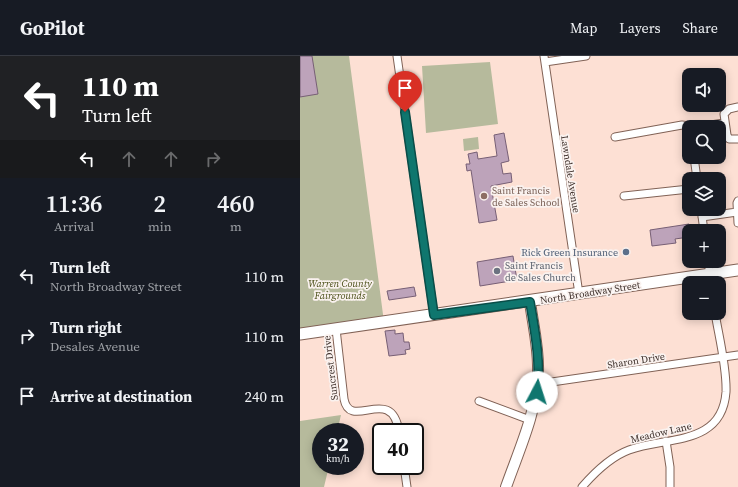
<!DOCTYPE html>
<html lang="en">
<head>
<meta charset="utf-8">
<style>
	:root { --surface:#171b24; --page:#242831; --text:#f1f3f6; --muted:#9ea1a6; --line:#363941 }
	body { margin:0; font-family:"Source Serif 4",serif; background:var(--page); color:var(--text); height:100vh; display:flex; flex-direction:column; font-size:15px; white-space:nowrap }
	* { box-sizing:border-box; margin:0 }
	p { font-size:13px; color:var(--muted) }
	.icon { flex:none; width:22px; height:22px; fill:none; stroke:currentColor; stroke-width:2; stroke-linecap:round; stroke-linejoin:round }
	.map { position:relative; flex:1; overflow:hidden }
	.side { display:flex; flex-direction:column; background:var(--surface); width:300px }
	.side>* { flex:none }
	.hud { background:#202124; color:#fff; overflow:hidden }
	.tools { position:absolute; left:382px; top:12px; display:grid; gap:8px }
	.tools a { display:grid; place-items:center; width:44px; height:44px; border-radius:8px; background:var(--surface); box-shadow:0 2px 10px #0003; font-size:20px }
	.speed { position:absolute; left:12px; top:367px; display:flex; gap:8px; font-size:20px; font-weight:700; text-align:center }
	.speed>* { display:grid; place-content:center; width:52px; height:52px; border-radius:50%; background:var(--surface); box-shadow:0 2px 10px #0003; line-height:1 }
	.speed small { font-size:10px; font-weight:400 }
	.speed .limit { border:2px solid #111; border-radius:6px; background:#fff; color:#111 }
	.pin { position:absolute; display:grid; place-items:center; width:34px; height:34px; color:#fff; margin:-41px -17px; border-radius:50% 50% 50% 0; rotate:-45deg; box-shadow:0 0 4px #0007 }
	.pin .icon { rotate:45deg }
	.me { position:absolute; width:44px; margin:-22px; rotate:5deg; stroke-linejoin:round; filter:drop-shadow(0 0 3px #0008) }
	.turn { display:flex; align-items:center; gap:14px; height:84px; padding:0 16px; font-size:18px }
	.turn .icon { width:52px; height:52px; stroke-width:2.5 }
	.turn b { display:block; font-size:28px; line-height:34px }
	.lanes { display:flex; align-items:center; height:38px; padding:0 16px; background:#0003; justify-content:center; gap:20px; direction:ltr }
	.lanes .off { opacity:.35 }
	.eta { display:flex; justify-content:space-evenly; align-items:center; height:68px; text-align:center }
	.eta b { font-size:24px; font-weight:600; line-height:28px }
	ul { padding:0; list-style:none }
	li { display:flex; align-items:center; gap:12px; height:60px; padding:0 16px }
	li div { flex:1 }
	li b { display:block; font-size:15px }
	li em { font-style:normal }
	header { display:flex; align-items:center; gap:24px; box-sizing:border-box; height:56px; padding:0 20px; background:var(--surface); border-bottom:1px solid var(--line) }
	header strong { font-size:19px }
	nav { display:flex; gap:22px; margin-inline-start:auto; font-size:14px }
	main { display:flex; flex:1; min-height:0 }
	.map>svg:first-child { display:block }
	.green { fill:#b6ba9c }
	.building { fill:#bda3ba; stroke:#775f75 }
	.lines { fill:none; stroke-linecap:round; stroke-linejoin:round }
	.street-casing { stroke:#816256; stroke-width:9 }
	.secondary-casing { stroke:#816256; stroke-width:12 }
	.primary-casing { stroke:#816256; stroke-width:13 }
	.street { stroke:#fff; stroke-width:7 }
	.secondary { stroke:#fff; stroke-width:10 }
	.primary { stroke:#fff; stroke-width:11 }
	.route-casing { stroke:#0a4d48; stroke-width:10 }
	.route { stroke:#0f766e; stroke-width:7 }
	.education-dot { fill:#8d6e63; stroke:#faf2ef; stroke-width:1.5 }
	.service-dot { fill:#5c6f8a; stroke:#faf2ef; stroke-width:1.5 }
	.worship-dot { fill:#6b7280; stroke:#faf2ef; stroke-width:1.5 }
	.labels { text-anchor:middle; stroke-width:3.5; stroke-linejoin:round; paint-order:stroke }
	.street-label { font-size:10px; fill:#3d2f2a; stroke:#faf2ef }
	.education-label { font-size:10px; fill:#785e54; stroke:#faf2ef; text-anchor:start }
	.service-label { font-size:10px; fill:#4e5e75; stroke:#faf2ef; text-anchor:end }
	.worship-label { font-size:10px; fill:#5b616d; stroke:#faf2ef; text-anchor:start }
	.park-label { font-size:10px; font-style:italic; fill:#484d15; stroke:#faf2ef }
</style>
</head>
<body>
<header>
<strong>GoPilot</strong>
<nav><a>Map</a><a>Layers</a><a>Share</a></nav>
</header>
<main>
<section class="side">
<div class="hud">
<div class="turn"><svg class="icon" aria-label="left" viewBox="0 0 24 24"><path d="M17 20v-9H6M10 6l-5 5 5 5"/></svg><div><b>110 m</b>Turn left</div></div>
<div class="lanes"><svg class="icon" aria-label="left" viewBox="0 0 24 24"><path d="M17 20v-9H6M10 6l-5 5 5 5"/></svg><svg class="icon off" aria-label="ahead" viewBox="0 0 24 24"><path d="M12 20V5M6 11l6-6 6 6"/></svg><svg class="icon off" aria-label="ahead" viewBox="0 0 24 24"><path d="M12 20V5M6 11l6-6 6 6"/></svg><svg class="icon off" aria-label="right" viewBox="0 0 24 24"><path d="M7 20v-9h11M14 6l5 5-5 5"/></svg></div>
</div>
<div class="eta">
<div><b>11:36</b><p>Arrival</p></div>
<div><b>2</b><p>min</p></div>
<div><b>460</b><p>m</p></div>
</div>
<ul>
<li><svg class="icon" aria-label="left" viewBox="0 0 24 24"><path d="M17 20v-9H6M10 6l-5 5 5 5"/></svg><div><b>Turn left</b><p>North Broadway Street</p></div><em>110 m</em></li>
<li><svg class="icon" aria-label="right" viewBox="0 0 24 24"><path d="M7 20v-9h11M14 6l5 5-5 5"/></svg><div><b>Turn right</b><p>Desales Avenue</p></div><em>110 m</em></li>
<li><svg class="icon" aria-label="arrive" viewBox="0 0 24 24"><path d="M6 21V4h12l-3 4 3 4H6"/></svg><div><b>Arrive at destination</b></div><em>240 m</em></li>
</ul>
</section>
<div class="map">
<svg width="438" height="431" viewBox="0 0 438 431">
	<rect width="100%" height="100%" fill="#fde0d4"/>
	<path class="green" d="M 0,0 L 49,0 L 84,266 L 0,278 Z
		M 190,6 L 198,68 L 126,77 L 122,10 Z
		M 178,81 L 179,93 L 164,95 L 163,83 Z
		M 41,359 L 37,376 L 21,376 L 21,410 L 29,410 L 24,431 L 0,431 L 0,365 Z"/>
	<path class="building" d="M 0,0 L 12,0 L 18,38 L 0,41 Z
		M 204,77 L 209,105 L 201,107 L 203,118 L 211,117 L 212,126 L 191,130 L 197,164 L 179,167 L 171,114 L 167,115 L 166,108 L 170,108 L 168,98 L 177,96 L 178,103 L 197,100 L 194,79 Z
		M 389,168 L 389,181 L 375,183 L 376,187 L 352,190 L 350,174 Z
		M 213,200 L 217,224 L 180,230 L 177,206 Z
		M 114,231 L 116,240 L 89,244 L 87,235 Z
		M 95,274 L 95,278 L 103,277 L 104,286 L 109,286 L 110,293 L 105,294 L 106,298 L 89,300 L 85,275 Z"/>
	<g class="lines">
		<defs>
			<path id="street" d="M 97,0 L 134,259
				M 244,0 L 279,238
				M 245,6 L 286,0
				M 438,51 L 429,53 L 424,58 L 427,79 L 429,83 L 438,83
				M 315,81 L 382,69 L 397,71 L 424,67
				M 394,101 L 397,123
				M 324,140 L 389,133
				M 438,145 L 437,147 L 438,167
				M 401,153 L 404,175
				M 402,161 L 437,156
				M 408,205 L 411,227
				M 36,273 L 44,343 C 50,376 92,327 99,376
				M 238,328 L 438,299
				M 179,345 L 230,364
				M 366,385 L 370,411 L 370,431
				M 104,410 L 107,431
				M 282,431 C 295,416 310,401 329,394 C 365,380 422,391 426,336 C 427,312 419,281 415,257"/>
			<path id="secondary" d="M 206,431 C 219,394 237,356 238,316 C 239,292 233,269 230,246"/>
			<path id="primary" d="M 0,278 L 438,214"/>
		</defs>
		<use href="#street" class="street-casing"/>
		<use href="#secondary" class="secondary-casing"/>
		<use href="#primary" class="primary-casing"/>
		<use href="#street" class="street"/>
		<use href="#secondary" class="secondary"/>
		<use href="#primary" class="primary"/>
	</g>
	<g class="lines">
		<defs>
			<path id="route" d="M 105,56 L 134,259 L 230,246 C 235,276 241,305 237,336"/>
		</defs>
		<use href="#route" class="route-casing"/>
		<use href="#route" class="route"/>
	</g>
	<circle class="education-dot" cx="184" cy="140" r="4"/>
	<circle class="service-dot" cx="326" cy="196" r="4"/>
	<circle class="worship-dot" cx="197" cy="215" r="4"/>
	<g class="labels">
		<g class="street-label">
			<text transform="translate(271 118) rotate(81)" y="4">Lawndale Avenue</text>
			<text transform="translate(290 236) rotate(-9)" y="4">North Broadway Street</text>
			<text transform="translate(336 304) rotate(-9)" y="4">Sharon Drive</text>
			<text transform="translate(30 312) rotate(-97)" y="4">Suncrest Drive</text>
			<text transform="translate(361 376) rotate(-13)" y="4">Meadow Lane</text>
		</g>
		<g class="education-label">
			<text x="192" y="138">Saint Francis<tspan x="192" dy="12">de Sales School</tspan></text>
		</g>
		<g class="service-label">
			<text x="318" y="200">Rick Green Insurance</text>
		</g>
		<g class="worship-label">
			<text x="205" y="213">Saint Francis<tspan x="205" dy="12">de Sales Church</tspan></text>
		</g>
		<g class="park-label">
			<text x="40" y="231">Warren County<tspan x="40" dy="12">Fairgrounds</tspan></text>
		</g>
	</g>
</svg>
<div class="tools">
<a><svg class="icon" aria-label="sound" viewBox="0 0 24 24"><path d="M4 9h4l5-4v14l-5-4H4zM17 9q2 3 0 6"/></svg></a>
<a><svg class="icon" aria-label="search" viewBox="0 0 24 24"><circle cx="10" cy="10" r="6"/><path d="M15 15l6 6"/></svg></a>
<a><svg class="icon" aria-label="layers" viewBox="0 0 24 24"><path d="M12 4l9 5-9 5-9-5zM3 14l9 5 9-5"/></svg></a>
<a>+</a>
<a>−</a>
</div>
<div class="speed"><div>32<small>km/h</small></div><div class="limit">40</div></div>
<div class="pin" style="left:105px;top:56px;background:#d93025"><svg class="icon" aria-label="arrive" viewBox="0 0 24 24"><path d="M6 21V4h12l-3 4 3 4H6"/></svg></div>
<svg class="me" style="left:237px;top:336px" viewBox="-20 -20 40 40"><circle r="19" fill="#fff"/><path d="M0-13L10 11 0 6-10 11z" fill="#0f766e"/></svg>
</div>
</main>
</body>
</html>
